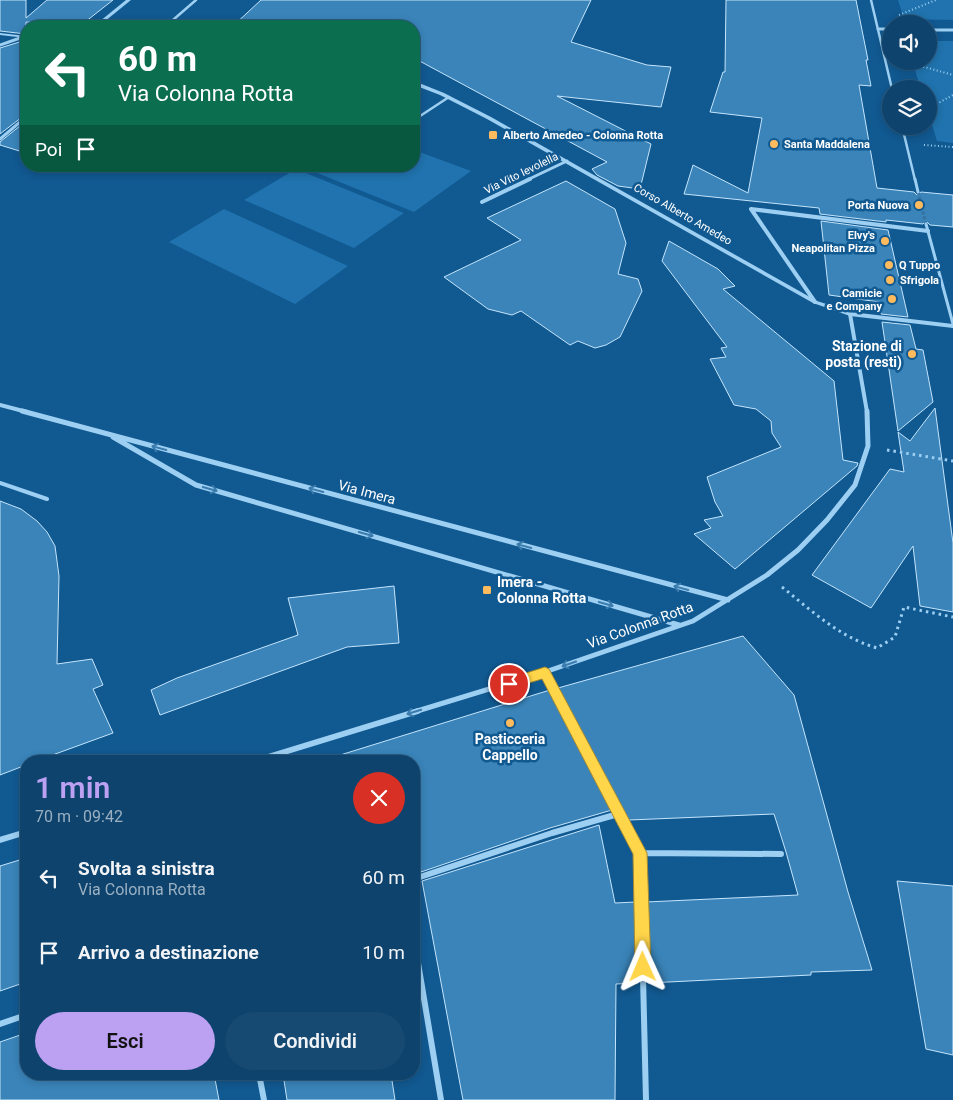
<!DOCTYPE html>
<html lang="it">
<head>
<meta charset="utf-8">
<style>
	:root { --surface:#0d436d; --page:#164a72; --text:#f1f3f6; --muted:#9ab0c2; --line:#2d5c80; --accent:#bca0f2 }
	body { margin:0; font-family:Roboto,sans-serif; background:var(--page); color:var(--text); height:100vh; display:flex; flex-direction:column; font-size:19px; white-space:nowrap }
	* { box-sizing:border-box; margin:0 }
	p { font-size:16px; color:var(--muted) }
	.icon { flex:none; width:28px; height:28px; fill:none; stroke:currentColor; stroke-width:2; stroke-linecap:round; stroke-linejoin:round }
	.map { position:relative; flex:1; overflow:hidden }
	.panel { position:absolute; left:20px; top:755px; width:400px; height:325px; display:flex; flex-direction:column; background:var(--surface); border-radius:20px; box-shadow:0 2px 8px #0003,0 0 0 1px var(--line) }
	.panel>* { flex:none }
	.guide { position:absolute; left:20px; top:20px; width:400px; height:152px; border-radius:20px; box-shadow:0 2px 8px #0003,0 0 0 1px var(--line); background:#0b6e4f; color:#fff; overflow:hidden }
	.buttons { position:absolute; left:882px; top:15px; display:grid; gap:10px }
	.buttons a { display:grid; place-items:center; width:55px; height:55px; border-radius:50%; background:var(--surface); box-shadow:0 2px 8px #0003,0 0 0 1px var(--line); font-size:25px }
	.pin { position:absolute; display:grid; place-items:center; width:42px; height:42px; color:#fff; margin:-21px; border:2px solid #fff; border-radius:50%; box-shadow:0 1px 5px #0007 }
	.me { position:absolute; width:55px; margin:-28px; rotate:359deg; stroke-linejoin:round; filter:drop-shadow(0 0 4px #0008) }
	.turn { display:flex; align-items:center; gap:18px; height:105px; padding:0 15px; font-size:22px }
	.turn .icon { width:65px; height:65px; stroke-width:2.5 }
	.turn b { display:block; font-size:35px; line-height:42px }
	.then { display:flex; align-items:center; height:48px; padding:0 15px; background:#0003; gap:10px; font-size:19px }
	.round { display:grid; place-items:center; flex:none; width:52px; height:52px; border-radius:26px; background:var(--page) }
	.overview { display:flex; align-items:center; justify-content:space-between; height:85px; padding:0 15px }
	h1 { font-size:30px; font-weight:600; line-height:38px; color:var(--accent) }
	.button { display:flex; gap:10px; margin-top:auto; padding:10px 15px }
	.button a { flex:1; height:58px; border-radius:30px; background:var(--accent); color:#111; font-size:20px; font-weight:600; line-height:58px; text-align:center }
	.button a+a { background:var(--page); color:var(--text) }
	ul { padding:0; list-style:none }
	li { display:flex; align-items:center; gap:15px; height:75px; padding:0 15px }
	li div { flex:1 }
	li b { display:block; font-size:19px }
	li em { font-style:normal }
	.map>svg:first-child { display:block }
	.green { fill:#2073ae }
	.building { fill:#3a84b9; stroke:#c4e5fd }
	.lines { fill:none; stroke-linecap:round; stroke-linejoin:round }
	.pedestrian-tunnel { stroke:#3572a2; stroke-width:3; stroke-dasharray:3 2; stroke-linecap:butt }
	.path-far1 { stroke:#9ccff2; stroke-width:2; stroke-dasharray:1 2.5; stroke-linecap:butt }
	.path { stroke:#9ccff2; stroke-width:3; stroke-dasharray:2.5 4; stroke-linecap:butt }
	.service-far1 { stroke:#9ccff2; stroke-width:2.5 }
	.service { stroke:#9ccff2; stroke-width:4 }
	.pedestrian-far1 { stroke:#9ccff2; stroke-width:2.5 }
	.pedestrian { stroke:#9ccff2; stroke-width:3 }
	.minor-far3 { stroke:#9ccff2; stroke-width:3 }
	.minor-far2 { stroke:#9ccff2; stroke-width:4 }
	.minor-far1 { stroke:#9ccff2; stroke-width:5 }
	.minor { stroke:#9ccff2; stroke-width:6 }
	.tertiary { fill:#9ccff2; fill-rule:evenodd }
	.oneway { stroke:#3b7cae }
	.route { fill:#ffd54a; stroke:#a68a30 }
	.poi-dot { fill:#ffbb5e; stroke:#115991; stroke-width:2 }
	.labels { text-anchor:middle; stroke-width:5; stroke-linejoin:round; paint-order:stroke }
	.far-poi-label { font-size:11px; font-weight:bold; fill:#fff; stroke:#115991; text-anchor:start }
	.far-street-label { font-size:11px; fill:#fff; stroke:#115991 }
	.poi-label { font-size:14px; font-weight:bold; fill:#fff; stroke:#115991; text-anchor:end }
	.street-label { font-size:14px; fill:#fff; stroke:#115991 }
</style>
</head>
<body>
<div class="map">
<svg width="953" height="1100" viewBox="0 0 953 1100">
	<rect width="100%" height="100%" fill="#115991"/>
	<path class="green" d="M 898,0 L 953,0 L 953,20 L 904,19 Z
		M 929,41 L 953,41 L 953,143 L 937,141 L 929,115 L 929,89 L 921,89 L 912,61 L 929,61 Z
		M 414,150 L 471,171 L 414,212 L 300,166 L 414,166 Z
		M 296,169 L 404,213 L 354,248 L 244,200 Z
		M 224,209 L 348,266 L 295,304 L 169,242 Z"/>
	<path class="building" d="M 0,0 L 26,0 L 26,18 L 47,0 L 113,0 L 80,26 L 26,22 L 26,34 L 0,31 Z
		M 261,0 L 591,0 L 571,42 L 647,65 L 671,67 L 661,107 L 557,96 L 651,144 L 640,189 L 618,186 L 597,175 L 592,169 L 607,162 L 414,58 L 414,26 L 233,26 Z
		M 726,0 L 856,0 L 868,60 L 866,60 L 871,86 L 859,85 L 877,188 L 914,192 L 917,195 L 921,192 L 953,195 L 953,227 L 930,225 L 926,221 L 923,224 L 886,220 L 886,222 L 820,214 L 819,208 L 684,194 L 693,165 L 748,193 L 762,118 L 710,112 L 723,72 L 725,72 Z
		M 26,40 L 26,101 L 23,103 L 26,104 L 26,114 L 0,134 L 0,48 Z
		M 26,121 L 26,153 L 0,145 L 0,142 Z
		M 566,181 L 615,209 L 626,243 L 618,274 L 638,279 L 642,291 L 620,337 L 606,345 L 595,348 L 578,341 L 570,345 L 521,311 L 512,315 L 488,309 L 444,277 L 521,240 L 487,218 Z
		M 821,221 L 888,230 L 908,317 L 881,314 L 879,302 L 829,295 Z
		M 669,241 L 718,269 L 735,286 L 723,289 L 834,381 L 843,460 L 858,463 L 857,466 L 735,569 L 694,534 L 711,528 L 704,520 L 723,516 L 715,502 L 707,477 L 781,447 L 772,433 L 771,421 L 756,409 L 734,405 L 710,359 L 726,357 L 721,348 L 727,347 L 662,261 Z
		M 882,322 L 910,325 L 916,349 L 923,350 L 933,402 L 898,431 Z
		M 935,408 L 953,543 L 953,612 L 920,606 L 913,546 L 871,608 L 812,575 L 890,469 L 904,472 L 898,432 L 910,441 Z
		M 0,501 L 21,509 L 37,521 L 47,532 L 55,546 L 59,576 L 57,664 L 92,659 L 103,685 L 93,689 L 113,733 L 36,761 L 26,761 L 26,765 L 0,775 Z
		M 394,586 L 399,643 L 347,647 L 160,715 L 151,690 L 177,678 L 298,635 L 288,598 Z
		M 743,636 L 794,695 L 848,892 L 872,970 L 811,972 L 811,975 L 648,983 L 646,902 L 798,895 L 786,852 L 774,814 L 629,820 L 558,688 Z
		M 550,690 L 612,810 L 550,828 L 421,872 L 414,835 L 414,761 L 338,761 L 337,756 Z
		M 599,825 L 615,903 L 636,902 L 638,983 L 616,984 L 615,1100 L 463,1100 L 422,881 Z
		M 26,858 L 26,982 L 0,991 L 0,866 Z
		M 897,881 L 953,886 L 953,1055 L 926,1049 Z
		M 26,1033 L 26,1074 L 214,1074 L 219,1100 L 0,1100 L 0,1042 Z
		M 283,1074 L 391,1074 L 395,1100 L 287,1100 Z"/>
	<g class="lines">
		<path class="pedestrian-tunnel" d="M 918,192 L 926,224"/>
		<path class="path-far1" d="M 899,15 L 936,0
			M 903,61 L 953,75
			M 929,102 L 940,102 L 953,95
			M 924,145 L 953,147"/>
		<path class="path" d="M 887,450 L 953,461
			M 782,587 C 812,611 839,637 877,648 L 895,637 L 904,607 L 953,617"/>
		<path class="service-far1" d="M 414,120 L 449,97"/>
		<path class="service" d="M 0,483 L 47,499"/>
		<path class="pedestrian-far1" d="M 871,0 L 892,89
			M 166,26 L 196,0
			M 902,126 L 915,180"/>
		<path class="pedestrian" d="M 915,179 L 918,192
			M 926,224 L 953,324"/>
		<path class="minor-far3" d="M 878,29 L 891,29
			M 929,30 L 953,30
			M 0,45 L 23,37
			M 0,139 L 26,117
			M 527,180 L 567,161"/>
		<path class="minor-far2" d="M 482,202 L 530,179
			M 751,209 L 928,231
			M 751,209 L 815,302
			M 850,314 L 867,412
			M 0,405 L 27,412"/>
		<path class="minor-far1" d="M 22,411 L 728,600
			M 113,437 L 196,485 L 679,625
			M 545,672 L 566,712
			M 414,712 L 545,672 L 693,621 L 767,575 L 798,550 L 827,520 L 855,485 L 868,446 L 867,411"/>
		<path class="minor" d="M 566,711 L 640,853 L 646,1100
			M 255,761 L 418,711
			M 0,840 L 26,832
			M 640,853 L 781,854
			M 414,879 L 552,833 L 618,814
			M 414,939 L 441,1100
			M 0,1024 L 26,1015
			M 259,1074 L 264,1100"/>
		<path class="tertiary" d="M 126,0 L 131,0 L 99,26 L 94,26 Z
			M 0,33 L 26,36 L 26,38 L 0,35 Z
			M 414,81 L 444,93 L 491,117 L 817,301 L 851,312 L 953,324 L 953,328 L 850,316 L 813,303 L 487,119 L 440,95 L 414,85 Z"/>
	</g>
	<defs><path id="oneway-shaft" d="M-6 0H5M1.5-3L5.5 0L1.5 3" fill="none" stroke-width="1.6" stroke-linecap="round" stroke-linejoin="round" transform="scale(1.25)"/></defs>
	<g class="oneway">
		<use href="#oneway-shaft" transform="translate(159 448) rotate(-165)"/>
		<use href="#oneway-shaft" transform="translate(210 489) rotate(16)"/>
		<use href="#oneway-shaft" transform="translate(316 490) rotate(-165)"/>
		<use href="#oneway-shaft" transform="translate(366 534) rotate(16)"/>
		<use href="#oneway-shaft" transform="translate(524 546) rotate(-165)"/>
		<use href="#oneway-shaft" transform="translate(681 588) rotate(-165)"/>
		<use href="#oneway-shaft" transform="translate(606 604) rotate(16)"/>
		<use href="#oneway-shaft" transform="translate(569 664) rotate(161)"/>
		<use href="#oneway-shaft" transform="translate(414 712) rotate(163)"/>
	</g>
	<path class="route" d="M 545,667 L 549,669 L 647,853 L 651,967 L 648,972 L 643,975 L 637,972 L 635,967 L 633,854 L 542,679 L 509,689 L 504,687 L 502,684 L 504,680 Z"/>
	<g class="poi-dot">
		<rect x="488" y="130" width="10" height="10" rx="2.5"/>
		<circle cx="774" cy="144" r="5"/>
		<circle cx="919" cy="205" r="5"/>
		<circle cx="885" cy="241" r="5"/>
		<circle cx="889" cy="265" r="5"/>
		<circle cx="890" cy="280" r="5"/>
		<circle cx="892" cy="299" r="5"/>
		<circle cx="912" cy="354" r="5"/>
		<rect x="482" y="585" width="10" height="10" rx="2.5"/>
		<circle cx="510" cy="723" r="5"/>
	</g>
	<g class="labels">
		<g class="far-poi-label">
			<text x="503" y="139">Alberto Amedeo - Colonna Rotta</text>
			<text x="784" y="148">Santa Maddalena</text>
			<text x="909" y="209" text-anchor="end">Porta Nuova</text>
			<text x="875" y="239" text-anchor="end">Elvy's<tspan x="875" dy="13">Neapolitan Pizza</tspan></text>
			<text x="899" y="269">Q Tuppo</text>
			<text x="900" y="284">Sfrigola</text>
			<text x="882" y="297" text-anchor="end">Camicie<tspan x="882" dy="13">e Company</tspan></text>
		</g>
		<g class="far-street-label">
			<text transform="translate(521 173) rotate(-26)" y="4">Via Vito Ievolella</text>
			<text transform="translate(683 214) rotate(30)" y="4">Corso Alberto Amedeo</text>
		</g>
		<g class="poi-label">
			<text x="902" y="351">Stazione di<tspan x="902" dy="16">posta (resti)</tspan></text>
			<text x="497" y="587" text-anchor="start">Imera -<tspan x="497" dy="16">Colonna Rotta</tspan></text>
			<text x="510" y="744" text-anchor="middle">Pasticceria<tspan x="510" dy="16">Cappello</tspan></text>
		</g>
		<g class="street-label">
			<text transform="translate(367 492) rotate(15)" y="5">Via Imera</text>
			<text transform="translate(640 625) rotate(-20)" y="5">Via Colonna Rotta</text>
		</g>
	</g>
</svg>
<div class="buttons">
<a><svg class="icon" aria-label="sound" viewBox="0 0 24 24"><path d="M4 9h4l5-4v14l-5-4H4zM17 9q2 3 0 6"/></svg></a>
<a><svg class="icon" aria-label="layers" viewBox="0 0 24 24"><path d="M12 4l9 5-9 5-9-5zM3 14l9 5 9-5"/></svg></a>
</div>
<div class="pin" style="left:509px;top:684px;background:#d93025"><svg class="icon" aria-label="arrive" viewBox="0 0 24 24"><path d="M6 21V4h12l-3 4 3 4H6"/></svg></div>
<svg class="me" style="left:643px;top:967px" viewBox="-20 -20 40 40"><path d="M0-17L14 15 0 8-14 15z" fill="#ffd54a" stroke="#fff" stroke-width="4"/></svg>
<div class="guide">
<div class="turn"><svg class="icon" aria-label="left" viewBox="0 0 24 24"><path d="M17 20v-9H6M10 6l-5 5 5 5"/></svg><div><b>60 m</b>Via Colonna Rotta</div></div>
<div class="then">Poi<svg class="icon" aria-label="arrive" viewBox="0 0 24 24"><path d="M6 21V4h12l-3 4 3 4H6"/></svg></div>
</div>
<section class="panel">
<div class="overview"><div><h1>1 min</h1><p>70 m · 09:42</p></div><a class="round" style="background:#d93025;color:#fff"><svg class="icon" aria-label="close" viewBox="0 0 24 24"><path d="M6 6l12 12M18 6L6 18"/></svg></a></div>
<ul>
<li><svg class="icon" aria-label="left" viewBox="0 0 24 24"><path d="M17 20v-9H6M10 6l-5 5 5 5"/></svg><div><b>Svolta a sinistra</b><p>Via Colonna Rotta</p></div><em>60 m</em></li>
<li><svg class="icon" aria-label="arrive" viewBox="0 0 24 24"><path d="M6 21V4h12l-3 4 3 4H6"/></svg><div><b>Arrivo a destinazione</b></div><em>10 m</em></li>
</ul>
<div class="button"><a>Esci</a><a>Condividi</a></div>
</section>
</div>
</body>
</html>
